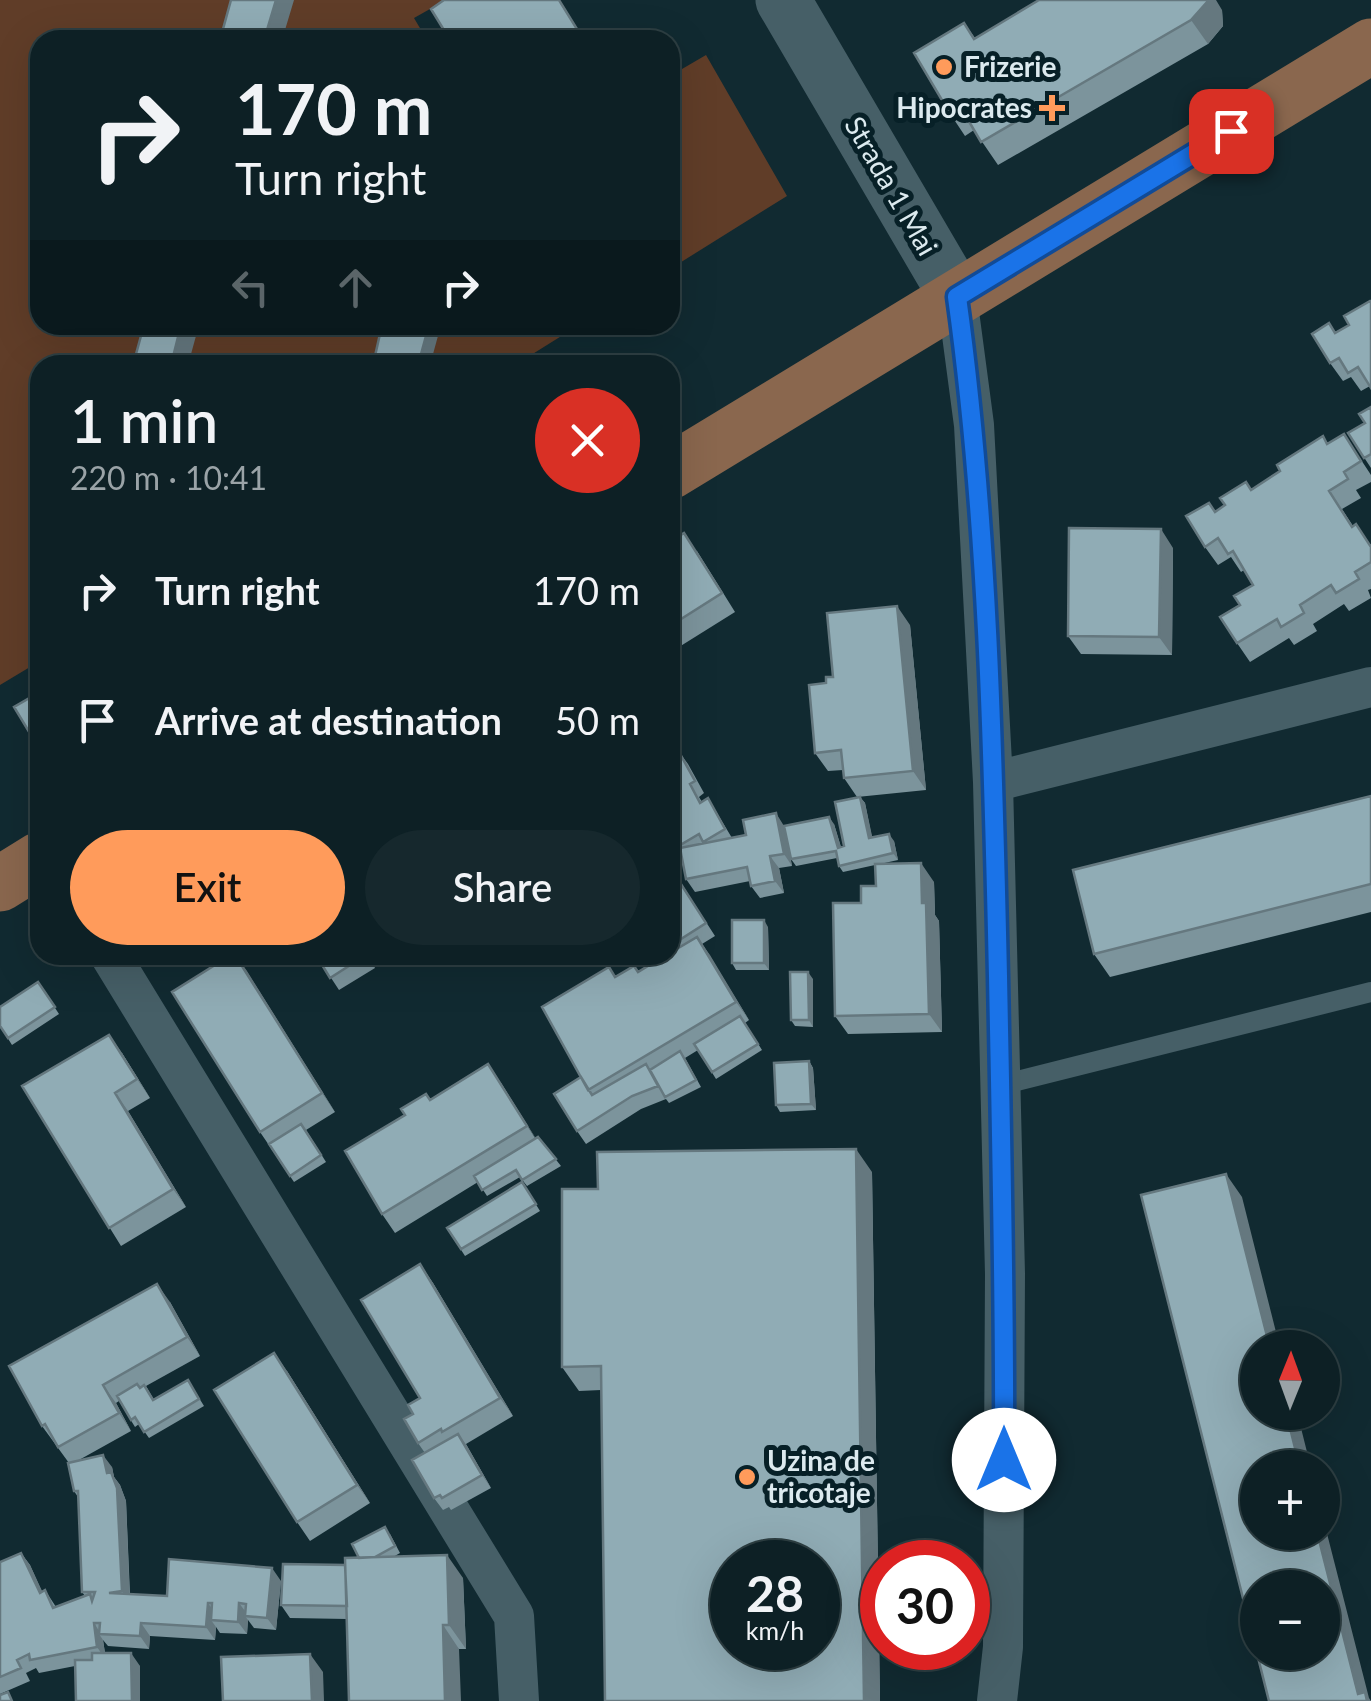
<!DOCTYPE html>
<html lang="en">
<head>
<meta charset="utf-8">
<style>
	:root { --surface:#0d2025; --page:#16282d; --text:#f1f3f6; --muted:#9aa3a7; --line:#2d3e42; --accent:#ff9b5b }
	body { margin:0; font-family:Lato,sans-serif; background:var(--page); color:var(--text); height:100vh; display:flex; flex-direction:column; font-size:38px; white-space:nowrap }
	* { box-sizing:border-box; margin:0 }
	p { font-size:32px; color:var(--muted) }
	.icon { flex:none; width:55px; height:55px; fill:none; stroke:currentColor; stroke-width:2; stroke-linecap:round; stroke-linejoin:round }
	.map { position:relative; flex:1; overflow:hidden }
	.panel { position:absolute; left:30px; top:355px; width:650px; height:610px; display:flex; flex-direction:column; background:var(--surface); border-radius:30px; box-shadow:0 10px 40px #0002,0 0 0 2px var(--line) }
	.panel>* { flex:none }
	.top-card { position:absolute; left:30px; top:30px; width:650px; height:305px; border-radius:30px; box-shadow:0 10px 40px #0002,0 0 0 2px var(--line); background:#0d2025; color:var(--text); overflow:hidden }
	.needle { width:65px; rotate:1deg }
	.controls { position:absolute; left:1240px; top:1330px; display:grid; gap:20px }
	.controls a { display:grid; place-items:center; width:100px; height:100px; border-radius:50%; background:var(--surface); box-shadow:0 10px 40px #0002,0 0 0 2px var(--line); font-size:50px }
	.speed { position:absolute; left:710px; top:1540px; display:flex; gap:20px; font-size:50px; font-weight:700; text-align:center }
	.speed>* { display:grid; place-content:center; width:130px; height:130px; border-radius:50%; background:var(--surface); box-shadow:0 10px 40px #0002,0 0 0 2px var(--line); line-height:1 }
	.speed small { font-size:25px; font-weight:400 }
	.speed .limit { border:15px solid #d22; background:#fff; color:#111 }
	.pin { position:absolute; display:grid; place-items:center; width:85px; height:85px; color:#fff; margin:-42px; border-radius:20px; box-shadow:0 5px 15px #0006 }
	.me { position:absolute; width:110px; margin:-55px; rotate:0deg; stroke-linejoin:round; filter:drop-shadow(0 0 8px #0008) }
	.turn { display:flex; align-items:center; gap:35px; height:210px; padding:0 40px; font-size:45px }
	.turn .icon { width:130px; height:130px; stroke-width:2.5 }
	.turn b { display:block; font-size:70px; line-height:85px }
	.lanes { display:flex; align-items:center; height:95px; padding:0 40px; background:#0003; justify-content:center; gap:50px; direction:ltr }
	.lanes .off { opacity:.35 }
	.round { display:grid; place-items:center; flex:none; width:105px; height:105px; border-radius:52px; background:var(--page) }
	.headline { display:flex; align-items:center; justify-content:space-between; height:170px; padding:0 40px }
	h1 { font-size:60px; font-weight:600; line-height:75px }
	.action { display:flex; gap:20px; margin-top:auto; padding:20px 40px }
	.action a { flex:1; height:115px; border-radius:60px; background:var(--accent); color:#111; font-size:40px; font-weight:600; line-height:115px; text-align:center }
	.action a+a { background:var(--page); color:var(--text) }
	ul { padding:0; list-style:none }
	li { display:flex; align-items:center; gap:30px; height:130px; padding:0 40px }
	li div { flex:1 }
	li b { display:block; font-size:38px }
	li em { font-style:normal }
	.map>svg:first-child { display:block }
	.pitch { fill:#603d28 }
	.lines { fill:none; stroke-linecap:round; stroke-linejoin:round }
	.service { stroke:#465f67; stroke-width:20 }
	.minor { stroke:#465f67; stroke-width:40 }
	.secondary { stroke:#465f67; stroke-width:55 }
	.primary { stroke:#8a674e; stroke-width:55 }
	.wall { fill:#7c949c }
	.shaded-wall { fill:#65787f }
	.building { fill:#90acb5; stroke:#65787f; stroke-width:2.5; fill-rule:evenodd }
	.route-casing { stroke:#114b97; stroke-width:25 }
	.route { stroke:#1a73e8; stroke-width:18 }
	.poi-dot { fill:#ff9b5b; stroke:#072027; stroke-width:4 }
	.labels { text-anchor:middle; stroke-width:10; stroke-linejoin:round; paint-order:stroke }
	.poi-label { font-size:28px; font-weight:bold; fill:#dceaef; stroke:#072027; text-anchor:start }
	.street-label { font-size:28px; fill:#dceaef; stroke:#072027 }
</style>
</head>
<body>
<div class="map">
<svg width="1371" height="1701" viewBox="0 0 1371 1701">
	<rect width="100%" height="100%" fill="#112a31"/>
	<path class="pitch" d="M 0,0 L 446,0 L 414,18 L 427,40 L 40,40 L 40,325 L 579,325 L 515,365 L 40,365 L 40,661 L 0,685 Z
		M 706,55 L 787,196 L 670,269 L 670,76 Z"/>
	<g class="lines">
		<path class="service" d="M 1001,1085 L 1371,992"/>
		<path class="minor" d="M 957,297 L 974,425 L 993,782 L 1005,1274 L 1003,1647 L 997,1701
			M 993,782 L 1371,687
			M 110,955 L 514,1616 L 519,1701"/>
		<path class="secondary" d="M 783,0 L 957,297"/>
		<path class="primary" d="M 670,472 L 1371,46
			M 0,884 L 40,859"/>
	</g>
	<path class="wall" d="M 1222,10 L 1223,26 L 1208,44 L 998,165 L 974,130 L 965,136 L 949,112 L 964,23 L 975,38 Z
		M 1370,301 L 1370,386 L 1361,391 L 1351,377 L 1343,381 L 1330,363 L 1335,332 L 1349,325 Z
		M 1371,407 L 1371,468 L 1348,433 L 1365,423 Z
		M 1344,434 L 1371,475 L 1371,482 L 1356,490 L 1361,498 L 1342,509 L 1353,526 L 1371,545 L 1371,589 L 1368,590 L 1371,598 L 1349,611 L 1344,604 L 1313,624 L 1317,631 L 1294,645 L 1289,638 L 1250,662 L 1237,643 L 1240,605 L 1253,585 L 1244,570 L 1241,572 L 1231,557 L 1218,565 L 1205,547 L 1215,512 Z
		M 670,542 L 697,551 L 735,612 L 679,647 L 682,653 L 670,660 Z
		M 1173,548 L 1172,655 L 1081,654 L 1068,636 Z
		M 910,625 L 926,790 L 857,797 L 844,778 L 843,770 L 828,771 L 815,753 L 833,677 Z
		M 670,740 L 688,764 L 704,793 L 699,797 L 702,802 L 708,798 L 732,838 L 785,826 L 834,824 L 841,847 L 844,846 L 860,797 L 865,803 L 872,838 L 894,841 L 898,860 L 880,864 L 934,882 L 935,915 L 939,921 L 942,1032 L 848,1034 L 835,1016 L 861,903 L 876,886 L 875,865 L 843,872 L 839,866 L 837,858 L 796,866 L 791,859 L 786,834 L 792,866 L 779,868 L 784,893 L 760,898 L 751,886 L 750,881 L 695,892 L 686,879 L 682,861 L 675,866 L 670,859 Z
		M 1371,796 L 1371,912 L 1110,977 L 1094,954 Z
		M 670,866 L 715,936 L 702,944 L 749,1020 L 745,1023 L 762,1050 L 716,1079 L 698,1050 L 685,1058 L 701,1087 L 669,1103 L 666,1099 L 641,1109 L 586,1144 L 577,1131 L 581,1077 L 616,977 L 638,972 L 672,952 L 670,949 Z
		M 768,927 L 769,970 L 736,970 L 732,963 Z
		M 235,955 L 335,1112 L 306,1130 L 326,1162 L 294,1182 L 260,1132 Z
		M 316,955 L 387,955 L 387,956 L 373,964 L 375,968 L 339,990 Z
		M 520,955 L 537,955 L 525,962 Z
		M 813,979 L 813,1027 L 795,1026 L 791,1020 Z
		M 38,982 L 59,1014 L 12,1045 L 0,1026 Z
		M 122,1053 L 150,1098 L 128,1111 L 186,1207 L 121,1246 L 22,1086 Z
		M 809,1061 L 813,1068 L 816,1110 L 780,1112 L 776,1105 Z
		M 501,1083 L 535,1138 L 538,1137 L 561,1166 L 527,1186 L 520,1177 L 487,1196 L 478,1182 L 395,1233 L 382,1214 L 430,1099 Z
		M 872,1172 L 880,1701 L 605,1701 L 601,1390 L 579,1391 L 562,1367 L 598,1189 Z
		M 522,1182 L 540,1211 L 465,1256 L 447,1228 Z
		M 420,1264 L 433,1283 L 513,1416 L 466,1444 L 491,1488 L 451,1510 L 449,1507 L 443,1510 L 434,1498 L 425,1453 L 418,1443 L 413,1414 L 420,1398 Z
		M 170,1302 L 200,1356 L 146,1386 L 154,1400 L 188,1380 L 204,1406 L 149,1438 L 139,1424 L 135,1427 L 119,1401 L 116,1403 L 131,1431 L 79,1460 L 112,1467 L 114,1477 L 120,1485 L 126,1501 L 130,1594 L 167,1596 L 281,1581 L 276,1630 L 254,1628 L 248,1620 L 247,1634 L 220,1633 L 216,1627 L 215,1640 L 150,1636 L 149,1649 L 108,1646 L 103,1640 L 105,1653 L 140,1666 L 140,1701 L 76,1701 L 75,1666 L 39,1673 L 36,1668 L 26,1673 L 30,1681 L 0,1694 L 0,1562 L 21,1553 L 30,1565 L 42,1592 L 45,1590 L 56,1607 L 85,1596 L 82,1592 L 78,1497 L 74,1491 L 69,1463 L 42,1426 Z
		M 287,1371 L 370,1503 L 310,1541 L 297,1522 Z
		M 390,1534 L 400,1553 L 393,1557 L 463,1578 L 466,1649 L 459,1649 L 347,1619 L 290,1618 L 281,1605 L 359,1558 Z"/>
	<path class="shaded-wall" d="M 276,0 L 294,0 L 282,40 L 264,40 Z
		M 1207,0 L 1216,0 L 1222,10 L 1223,26 L 1208,44 L 1191,20 Z
		M 181,325 L 199,325 L 188,365 L 171,365 Z
		M 429,325 L 441,325 L 430,365 L 418,365 Z
		M 1161,529 L 1173,548 L 1172,655 L 1159,637 Z
		M 897,606 L 910,625 L 926,790 L 913,771 Z
		M 860,797 L 865,803 L 874,845 L 869,838 Z
		M 776,813 L 784,826 L 792,866 L 784,854 Z
		M 829,817 L 834,824 L 843,854 L 838,848 Z
		M 889,834 L 894,841 L 898,860 L 893,853 Z
		M 770,856 L 779,868 L 784,893 L 775,881 Z
		M 921,863 L 934,882 L 935,915 L 939,921 L 942,1032 L 929,1014 Z
		M 764,920 L 768,927 L 769,970 L 764,963 Z
		M 697,937 L 710,955 L 749,1020 L 736,1002 Z
		M 235,955 L 247,971 L 335,1112 L 322,1093 Z
		M 808,972 L 813,979 L 813,1027 L 809,1020 Z
		M 109,1035 L 122,1053 L 150,1098 L 137,1079 Z
		M 809,1061 L 813,1068 L 816,1110 L 811,1104 Z
		M 488,1064 L 501,1083 L 540,1145 L 527,1126 Z
		M 115,1093 L 128,1111 L 186,1207 L 173,1189 Z
		M 856,1149 L 872,1172 L 880,1701 L 864,1701 Z
		M 1226,1174 L 1242,1197 L 1280,1348 L 1270,1348 Z
		M 420,1264 L 433,1283 L 513,1416 L 500,1398 Z
		M 157,1284 L 170,1302 L 200,1356 L 187,1337 Z
		M 274,1353 L 287,1371 L 370,1503 L 357,1485 Z
		M 103,1385 L 116,1403 L 131,1431 L 119,1413 Z
		M 1286,1412 L 1297,1412 L 1311,1468 L 1300,1468 Z
		M 458,1434 L 467,1446 L 491,1488 L 482,1475 Z
		M 103,1455 L 112,1467 L 114,1477 L 120,1485 L 126,1501 L 130,1603 L 122,1591 L 107,1473 Z
		M 1322,1514 L 1369,1698 L 1371,1701 L 1362,1701 L 1358,1694 L 1317,1532 L 1322,1532 Z
		M 21,1553 L 30,1565 L 49,1606 L 40,1593 Z
		M 447,1555 L 463,1578 L 466,1649 L 449,1625 Z
		M 272,1568 L 281,1581 L 276,1630 L 267,1618 Z
		M 208,1603 L 217,1616 L 211,1620 L 216,1627 L 215,1640 L 206,1627 Z
		M 239,1603 L 248,1615 L 245,1616 L 248,1620 L 247,1634 L 238,1622 Z
		M 94,1623 L 101,1634 L 99,1634 L 103,1640 L 106,1660 L 97,1647 Z
		M 141,1623 L 150,1636 L 149,1649 L 140,1636 Z
		M 443,1625 L 459,1649 L 461,1701 L 445,1701 Z
		M 131,1653 L 140,1666 L 140,1701 L 132,1701 Z
		M 310,1654 L 323,1672 L 324,1701 L 312,1701 Z"/>
	<path class="building" d="M 231,0 L 276,0 L 264,40 L 220,40 Z
		M 444,0 L 559,0 L 580,34 L 571,40 L 450,40 L 431,9 Z
		M 1039,0 L 1207,0 L 1207,2 L 1191,20 L 981,142 L 960,106 L 949,112 L 914,53 L 964,23 L 974,39 Z
		M 1370,301 L 1371,302 L 1371,388 L 1358,367 L 1348,373 L 1339,358 L 1330,363 L 1312,334 L 1329,323 L 1335,333 L 1349,325 L 1344,316 Z
		M 144,325 L 181,325 L 171,365 L 133,365 Z
		M 382,325 L 429,325 L 418,365 L 390,365 L 375,356 L 380,365 L 360,365 L 375,356 Z
		M 1371,407 L 1371,454 L 1364,458 L 1348,433 L 1365,423 L 1359,414 Z
		M 1344,434 L 1361,461 L 1344,472 L 1348,479 L 1329,491 L 1352,527 L 1356,524 L 1371,547 L 1371,562 L 1355,572 L 1359,579 L 1336,593 L 1331,585 L 1300,605 L 1304,613 L 1281,627 L 1277,619 L 1237,643 L 1220,617 L 1240,605 L 1234,596 L 1253,585 L 1233,551 L 1228,554 L 1218,538 L 1205,547 L 1186,516 L 1209,503 L 1215,512 L 1225,505 L 1220,498 L 1246,482 L 1251,490 L 1280,471 L 1277,465 L 1323,436 L 1327,444 Z
		M 1069,528 L 1161,529 L 1159,637 L 1068,636 Z
		M 684,533 L 722,593 L 670,626 L 670,542 Z
		M 897,606 L 913,771 L 844,778 L 841,750 L 815,753 L 809,685 L 826,683 L 826,677 L 833,677 L 827,613 Z
		M 40,692 L 40,744 L 37,745 L 14,707 Z
		M 670,740 L 679,752 L 695,781 L 690,784 L 700,803 L 708,798 L 725,829 L 703,842 L 699,834 L 670,851 Z
		M 1371,796 L 1371,884 L 1094,954 L 1073,870 Z
		M 860,797 L 869,838 L 889,834 L 893,853 L 839,866 L 836,851 L 791,859 L 784,826 L 829,817 L 838,848 L 844,846 L 835,802 Z
		M 776,813 L 784,854 L 770,856 L 775,881 L 751,886 L 747,867 L 686,879 L 680,848 L 746,835 L 743,820 Z
		M 921,863 L 922,903 L 926,903 L 929,1014 L 835,1016 L 833,903 L 861,903 L 861,886 L 876,886 L 875,864 Z
		M 670,867 L 706,923 L 670,946 Z
		M 732,920 L 764,920 L 764,963 L 732,963 Z
		M 697,937 L 736,1002 L 588,1090 L 542,1007 L 609,967 L 615,977 L 634,966 L 638,972 L 666,955 L 670,955 L 670,953 Z
		M 231,955 L 235,955 L 322,1093 L 260,1132 L 172,992 Z
		M 316,955 L 366,955 L 330,978 Z
		M 790,972 L 808,972 L 809,1020 L 791,1020 Z
		M 38,982 L 55,1007 L 8,1038 L 0,1026 L 0,1007 Z
		M 740,1016 L 758,1044 L 712,1072 L 694,1044 Z
		M 109,1035 L 137,1079 L 115,1093 L 173,1189 L 109,1228 L 22,1086 Z
		M 680,1051 L 696,1080 L 665,1097 L 650,1070 Z
		M 809,1061 L 811,1104 L 776,1105 L 774,1063 Z
		M 488,1064 L 527,1126 L 382,1214 L 345,1151 L 405,1115 L 401,1109 L 426,1094 L 430,1100 Z
		M 646,1064 L 658,1086 L 632,1096 L 577,1131 L 554,1094 L 581,1077 L 592,1095 Z
		M 301,1124 L 321,1155 L 290,1176 L 269,1144 Z
		M 538,1137 L 556,1159 L 522,1180 L 516,1170 L 482,1190 L 474,1176 Z
		M 856,1149 L 864,1701 L 605,1701 L 601,1366 L 562,1367 L 562,1189 L 598,1189 L 597,1152 ZM 732,1562 L 818,1562 L 818,1648 L 732,1648 Z
		M 1226,1174 L 1270,1348 L 1258,1348 L 1258,1412 L 1286,1412 L 1300,1468 L 1258,1468 L 1258,1532 L 1317,1532 L 1358,1694 L 1365,1692 L 1367,1701 L 1269,1701 L 1141,1195 ZM 1258,1588 L 1322,1588 L 1322,1652 L 1258,1652 Z
		M 522,1182 L 536,1204 L 461,1249 L 447,1228 Z
		M 420,1264 L 500,1398 L 442,1432 L 441,1429 L 418,1443 L 404,1419 L 413,1414 L 408,1405 L 420,1398 L 361,1300 Z
		M 157,1284 L 187,1337 L 103,1385 L 119,1413 L 58,1447 L 45,1424 L 42,1426 L 9,1366 Z
		M 274,1353 L 357,1485 L 297,1522 L 214,1390 Z
		M 188,1380 L 199,1399 L 144,1432 L 135,1417 L 131,1420 L 117,1396 L 137,1384 L 140,1388 L 144,1385 L 153,1400 Z
		M 458,1434 L 482,1475 L 442,1498 L 440,1495 L 434,1498 L 412,1460 Z
		M 103,1455 L 107,1473 L 111,1472 L 117,1488 L 122,1591 L 109,1593 L 167,1596 L 169,1559 L 272,1568 L 267,1618 L 245,1616 L 246,1604 L 239,1603 L 238,1622 L 211,1620 L 212,1603 L 208,1603 L 206,1627 L 141,1623 L 140,1636 L 99,1634 L 100,1623 L 94,1623 L 97,1647 L 30,1660 L 29,1654 L 17,1660 L 21,1668 L 0,1677 L 0,1562 L 21,1553 L 40,1593 L 45,1590 L 53,1608 L 90,1594 L 92,1601 L 95,1592 L 82,1592 L 78,1491 L 74,1491 L 68,1463 Z
		M 385,1527 L 395,1546 L 375,1557 L 359,1558 L 352,1544 Z
		M 447,1555 L 449,1625 L 443,1625 L 445,1701 L 349,1701 L 345,1558 Z
		M 283,1564 L 345,1565 L 347,1606 L 281,1605 Z
		M 92,1653 L 131,1653 L 132,1701 L 76,1701 L 75,1660 L 92,1660 Z
		M 310,1654 L 312,1701 L 223,1701 L 221,1657 Z
		M 8,1692 L 12,1701 L 0,1701 L 0,1695 Z"/>
	<g class="lines">
		<defs>
			<path id="route" d="M 1004,1460 C 1005,1299 1001,1138 998,976 C 993,750 988,521 957,297 L 1231,131"/>
		</defs>
		<use href="#route" class="route-casing"/>
		<use href="#route" class="route"/>
	</g>
	<g class="poi-dot">
		<circle cx="944" cy="67" r="10"/>
		<path d="M1047 93h10v10h10v10h-10v10h-10v-10h-10v-10h10z"/>
		<circle cx="747" cy="1477" r="10"/>
	</g>
	<g class="labels">
		<g class="poi-label">
			<text x="964" y="77">Frizerie</text>
			<text x="1032" y="118" text-anchor="end">Hipocrates</text>
			<text x="767" y="1471">Uzina de<tspan x="767" dy="32">tricotaje</tspan></text>
		</g>
		<g class="street-label">
			<text transform="translate(891 186) rotate(60)" y="10">Strada 1 Mai</text>
		</g>
	</g>
</svg>
<div class="controls">
<a><svg class="needle" viewBox="-14 -14 28 28"><path d="M0-13l5 13h-10z" fill="#e53935"/><path d="M0 13l5-13h-10z" fill="#9aa3a7"/></svg></a>
<a>+</a>
<a>−</a>
</div>
<div class="speed"><div>28<small>km/h</small></div><div class="limit">30</div></div>
<div class="pin" style="left:1231px;top:131px;background:#d93025"><svg class="icon" aria-label="arrive" viewBox="0 0 24 24"><path d="M6 21V4h12l-3 4 3 4H6"/></svg></div>
<svg class="me" style="left:1004px;top:1460px" viewBox="-20 -20 40 40"><circle r="19" fill="#fff"/><path d="M0-13L10 11 0 6-10 11z" fill="#1a73e8"/></svg>
<div class="top-card">
<div class="turn"><svg class="icon" aria-label="right" viewBox="0 0 24 24"><path d="M7 20v-9h11M14 6l5 5-5 5"/></svg><div><b>170 m</b>Turn right</div></div>
<div class="lanes"><svg class="icon off" aria-label="left" viewBox="0 0 24 24"><path d="M17 20v-9H6M10 6l-5 5 5 5"/></svg><svg class="icon off" aria-label="ahead" viewBox="0 0 24 24"><path d="M12 20V5M6 11l6-6 6 6"/></svg><svg class="icon" aria-label="right" viewBox="0 0 24 24"><path d="M7 20v-9h11M14 6l5 5-5 5"/></svg></div>
</div>
<section class="panel">
<div class="headline"><div><h1>1 min</h1><p>220 m · 10:41</p></div><a class="round" style="background:#d93025;color:#fff"><svg class="icon" aria-label="close" viewBox="0 0 24 24"><path d="M6 6l12 12M18 6L6 18"/></svg></a></div>
<ul>
<li><svg class="icon" aria-label="right" viewBox="0 0 24 24"><path d="M7 20v-9h11M14 6l5 5-5 5"/></svg><div><b>Turn right</b></div><em>170 m</em></li>
<li><svg class="icon" aria-label="arrive" viewBox="0 0 24 24"><path d="M6 21V4h12l-3 4 3 4H6"/></svg><div><b>Arrive at destination</b></div><em>50 m</em></li>
</ul>
<div class="action"><a>Exit</a><a>Share</a></div>
</section>
</div>
</body>
</html>
